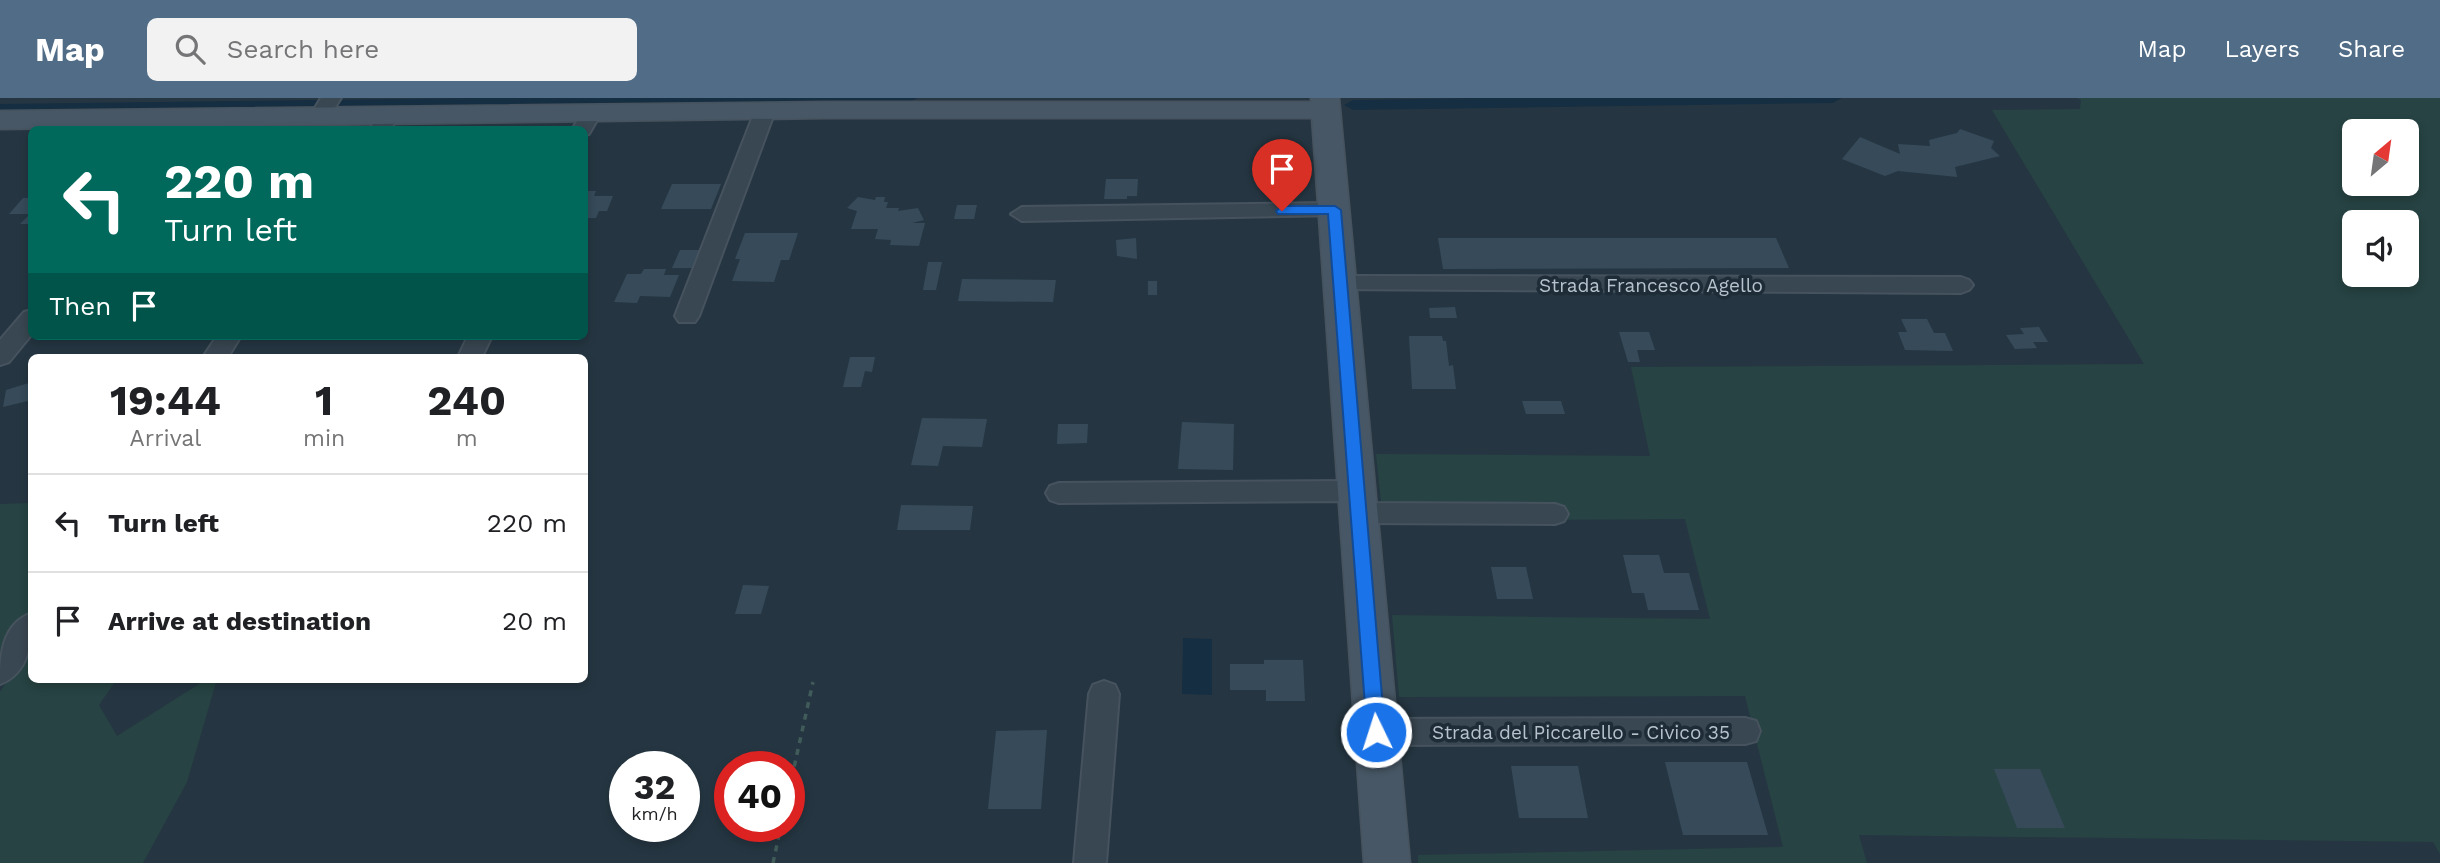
<!DOCTYPE html>
<html lang="en">
<head>
<meta charset="utf-8">
<style>
	:root { --surface:#fff; --page:#f2f2f2; --text:#202124; --muted:#757577; --line:#e0e0e0; --accent:#506c86 }
	body { margin:0; font-family:"Work Sans",sans-serif; background:var(--page); color:var(--text); height:100vh; display:flex; flex-direction:column; font-size:26px; white-space:nowrap }
	* { box-sizing:border-box; margin:0 }
	p { font-size:23px; color:var(--muted) }
	.icon { flex:none; width:38px; height:38px; fill:none; stroke:currentColor; stroke-width:2; stroke-linecap:round; stroke-linejoin:round }
	.map { position:relative; flex:1; overflow:hidden }
	.details { position:absolute; left:28px; top:256px; width:560px; height:329px; display:flex; flex-direction:column; background:var(--surface); border-radius:10px; box-shadow:0 4px 10px #0003 }
	.details>* { flex:none }
	.hud { position:absolute; left:28px; top:28px; width:560px; height:214px; border-radius:10px; box-shadow:0 4px 10px #0003; background:#00695c; color:#fff; overflow:hidden }
	.needle { width:46px; rotate:29deg }
	.fabs { position:absolute; left:2342px; top:21px; display:grid; gap:14px }
	.fabs a { display:grid; place-items:center; width:77px; height:77px; border-radius:10px; background:var(--surface); box-shadow:0 4px 10px #0003; font-size:35px }
	.speed { position:absolute; left:609px; top:653px; display:flex; gap:14px; font-size:35px; font-weight:700; text-align:center }
	.speed>* { display:grid; place-content:center; width:91px; height:91px; border-radius:50%; background:var(--surface); box-shadow:0 4px 10px #0003; line-height:1 }
	.speed small { font-size:18px; font-weight:400 }
	.speed .limit { border:10px solid #d22; background:#fff; color:#111 }
	.pin { position:absolute; display:grid; place-items:center; width:60px; height:60px; color:#fff; margin:-72px -30px; border-radius:50% 50% 50% 0; rotate:-45deg; box-shadow:0 0 7px #0007 }
	.pin .icon { rotate:45deg }
	.me { position:absolute; width:77px; margin:-38px; rotate:356deg; stroke-linejoin:round; filter:drop-shadow(0 0 5px #0008) }
	.turn { display:flex; align-items:center; gap:24px; height:147px; padding:0 21px; font-size:32px }
	.turn .icon { width:91px; height:91px; stroke-width:2.5 }
	.turn b { display:block; font-size:49px; line-height:60px }
	.then { display:flex; align-items:center; height:66px; padding:0 21px; background:#0003; gap:14px; font-size:26px }
	.eta { display:flex; justify-content:space-evenly; align-items:center; height:119px; text-align:center }
	.eta b { font-size:42px; font-weight:700; line-height:49px }
	ul { padding:0; list-style:none }
	li { display:flex; align-items:center; gap:21px; height:98px; padding:0 21px; border-top:2px solid var(--line) }
	li div { flex:1 }
	li b { display:block; font-size:26px }
	li em { font-style:normal }
	header { display:flex; align-items:center; gap:42px; box-sizing:border-box; height:98px; padding:0 35px; background:var(--accent); color:#fff }
	header strong { font-size:33px }
	nav { display:flex; gap:38px; margin-inline-start:auto; font-size:24px }
	.search { width:490px; height:63px; background:var(--page); display:flex; align-items:center; gap:18px; box-sizing:border-box; padding:0 24px; border-radius:10px; color:var(--muted); font-size:26px }
	.map>svg:first-child { display:block }
	.green { fill:#274343; fill-rule:evenodd }
	.water { fill:#162e41 }
	.lines { fill:none; stroke-linecap:round; stroke-linejoin:round }
	.canal { fill:#162e41; fill-rule:evenodd }
	.building { fill:#364a59 }
	.street-casing { stroke:#46535e; stroke-width:4 }
	.secondary-casing { stroke:#46535e; stroke-width:3 }
	.path { stroke:#405b59; stroke-width:3.5; stroke-dasharray:6 6; stroke-linecap:butt }
	.street { fill:#394752; fill-rule:evenodd }
	.secondary { fill:#475765; fill-rule:evenodd }
	.route { fill:#1a73e8; stroke:#114b97; stroke-width:2 }
	.labels { text-anchor:middle; stroke-width:7; stroke-linejoin:round; paint-order:stroke }
	.street-label { font-size:19px; fill:#b6c2cc; stroke:#1e2c37 }
</style>
</head>
<body>
<header>
<strong>Map</strong>
<div class="search"><svg class="icon" aria-label="search" viewBox="0 0 24 24"><circle cx="10" cy="10" r="6"/><path d="M15 15l6 6"/></svg>Search here</div>
<nav><a>Map</a><a>Layers</a><a>Share</a></nav>
</header>
<div class="map">
<svg width="2440" height="765" viewBox="0 0 2440 765">
	<rect width="100%" height="100%" fill="#253642"/>
	<path class="green" d="M 2077,0 L 2440,0 L 2440,756 L 2433,744 L 1859,737 L 1867,765 L 1418,765 L 1418,757 L 1783,749 L 1745,598 L 1399,599 L 1392,517 L 1710,521 L 1685,421 L 1383,423 L 1376,356 L 1650,358 L 1631,269 L 2144,266 L 1992,12 L 2080,11 L 2081,2 ZM 2354,33 L 2406,33 L 2406,86 L 2354,86 ZM 2354,124 L 2406,124 L 2406,177 L 2354,177 Z
		M 31,405 L 32,494 L 28,499 L 32,499 L 32,581 L 117,581 L 99,607 L 117,638 L 207,581 L 217,581 L 187,684 L 143,765 L 0,765 L 0,594 L 13,574 L 0,571 L 0,406 Z"/>
	<path class="water" d="M 1183,540 L 1212,541 L 1212,597 L 1182,596 Z"/>
	<g class="lines">
		<path class="canal" d="M 477,0 L 917,0 L 908,5 L 0,16 L 0,6 Z
			M 1475,0 L 1842,0 L 1833,5 L 1353,12 L 1344,7 L 1353,2 Z"/>
	</g>
	<path class="building" d="M 1960,31 L 1994,43 L 1991,50 L 2000,58 L 1955,69 L 1957,79 L 1898,73 L 1885,78 L 1842,61 L 1860,39 L 1900,56 L 1898,46 L 1930,48 L 1929,42 L 1957,35 Z
		M 1106,81 L 1138,81 L 1137,98 L 1127,98 L 1127,101 L 1104,101 Z
		M 672,86 L 721,86 L 711,111 L 661,111 Z
		M 584,93 L 596,93 L 594,98 L 613,98 L 607,113 L 599,113 L 596,120 L 584,120 Z
		M 858,99 L 875,102 L 876,99 L 885,99 L 884,104 L 888,104 L 886,110 L 899,110 L 898,113 L 918,110 L 924,122 L 912,125 L 925,125 L 919,148 L 890,147 L 891,142 L 875,141 L 878,131 L 851,131 L 857,113 L 847,110 Z
		M 23,100 L 32,100 L 32,126 L 20,126 L 30,116 L 9,116 Z
		M 957,107 L 977,107 L 974,121 L 954,121 Z
		M 745,135 L 798,135 L 789,162 L 781,162 L 774,184 L 732,183 L 740,161 L 735,161 Z
		M 1136,140 L 1137,161 L 1117,158 L 1116,142 Z
		M 1438,140 L 1776,140 L 1789,170 L 1443,171 Z
		M 680,152 L 703,152 L 696,170 L 672,170 Z
		M 928,164 L 942,164 L 936,192 L 923,192 Z
		M 644,171 L 666,171 L 664,177 L 679,177 L 670,199 L 640,198 L 637,205 L 614,204 L 627,176 L 641,176 Z
		M 962,181 L 1056,182 L 1053,204 L 958,203 Z
		M 1148,183 L 1157,183 L 1157,197 L 1148,197 Z
		M 1455,209 L 1457,220 L 1430,220 L 1429,210 Z
		M 1901,221 L 1927,221 L 1934,235 L 1945,235 L 1953,253 L 1905,252 L 1898,234 L 1907,234 Z
		M 2039,229 L 2048,244 L 2033,244 L 2037,250 L 2015,251 L 2006,237 L 2024,236 L 2020,230 Z
		M 1619,234 L 1649,234 L 1655,252 L 1637,252 L 1640,264 L 1628,264 Z
		M 1409,238 L 1442,238 L 1443,243 L 1446,243 L 1449,268 L 1453,267 L 1456,291 L 1412,291 Z
		M 850,259 L 875,259 L 872,274 L 865,273 L 861,289 L 843,289 Z
		M 32,284 L 32,302 L 3,309 L 6,292 Z
		M 1522,303 L 1561,303 L 1565,316 L 1526,316 Z
		M 922,320 L 987,321 L 982,349 L 943,348 L 938,368 L 911,367 Z
		M 1182,324 L 1234,326 L 1233,372 L 1178,371 Z
		M 1058,326 L 1088,326 L 1087,345 L 1057,346 Z
		M 901,407 L 973,408 L 970,432 L 897,432 Z
		M 1623,457 L 1659,457 L 1664,475 L 1689,475 L 1699,512 L 1648,512 L 1644,495 L 1632,495 Z
		M 1491,469 L 1526,469 L 1533,501 L 1497,501 Z
		M 743,487 L 769,488 L 761,516 L 735,516 Z
		M 1264,562 L 1303,562 L 1305,603 L 1266,603 L 1266,592 L 1230,592 L 1230,566 L 1264,566 Z
		M 1047,632 L 1041,711 L 988,711 L 996,633 Z
		M 1665,664 L 1747,664 L 1768,737 L 1683,737 Z
		M 1511,668 L 1578,668 L 1588,720 L 1519,720 Z
		M 1994,671 L 2040,671 L 2065,730 L 2017,730 Z"/>
	<g class="lines">
		<defs>
			<path id="street" d="M 321,0 L 341,0 L 327,22 L 320,24 L 310,18 Z
				M 765,7 L 775,13 L 699,218 L 695,224 L 679,224 L 675,218 L 755,13 Z
				M 591,9 L 601,15 L 589,36 L 584,38 L 584,32 L 572,32 L 584,11 Z
				M 389,11 L 399,17 L 390,32 L 369,32 L 382,13 Z
				M 1335,105 L 1346,112 L 1343,117 L 1022,123 L 1011,116 L 1022,109 Z
				M 1341,178 L 1961,179 L 1969,182 L 1973,187 L 1969,192 L 1961,195 L 1333,191 L 1329,186 L 1333,181 Z
				M 32,212 L 32,236 L 9,264 L 0,267 L 0,242 L 24,214 Z
				M 217,238 L 241,238 L 228,259 L 203,259 Z
				M 468,238 L 492,238 L 482,259 L 458,259 Z
				M 1356,383 L 1365,386 L 1369,393 L 1365,400 L 1356,403 L 1059,405 L 1050,402 L 1046,395 L 1050,388 L 1059,385 Z
				M 1359,405 L 1555,406 L 1564,409 L 1568,416 L 1564,423 L 1555,426 L 1359,425 L 1350,422 L 1346,415 L 1350,408 Z
				M 32,515 C 32,542 30,575 0,586 C 0,559 1,526 32,515 Z
				M 1104,583 L 1115,587 L 1119,596 L 1106,765 L 1074,765 L 1089,596 L 1093,587 Z
				M 1745,620 L 1756,623 L 1760,633 L 1756,643 L 1745,646 L 1376,647 L 1365,644 L 1361,634 L 1365,624 L 1376,621 Z"/>
			<path id="secondary" d="M 1311,0 L 1339,0 L 1410,765 L 1364,765 L 1312,20 L 828,20 L 0,31 L 0,13 L 828,4 L 1311,4 Z"/>
		</defs>
		<use href="#street" class="street-casing"/>
		<use href="#secondary" class="secondary-casing"/>
		<path class="path" d="M 789,692 L 813,584
			M 773,765 L 781,728"/>
		<use href="#street" class="street"/>
		<use href="#secondary" class="secondary"/>
	</g>
	<path class="route" d="M 1282,108 L 1335,108 L 1341,112 L 1385,634 L 1382,640 L 1376,643 L 1369,640 L 1367,634 L 1328,116 L 1278,116 L 1276,113 Z"/>
	<g class="labels">
		<g class="street-label">
			<text x="1651" y="194">Strada Francesco Agello</text>
			<text x="1581" y="641">Strada del Piccarello - Civico 35</text>
		</g>
	</g>
</svg>
<div class="fabs">
<a><svg class="needle" viewBox="-14 -14 28 28"><path d="M0-13l5 13h-10z" fill="#e53935"/><path d="M0 13l5-13h-10z" fill="#757577"/></svg></a>
<a><svg class="icon" aria-label="sound" viewBox="0 0 24 24"><path d="M4 9h4l5-4v14l-5-4H4zM17 9q2 3 0 6"/></svg></a>
</div>
<div class="speed"><div>32<small>km/h</small></div><div class="limit">40</div></div>
<div class="pin" style="left:1282px;top:113px;background:#d93025"><svg class="icon" aria-label="arrive" viewBox="0 0 24 24"><path d="M6 21V4h12l-3 4 3 4H6"/></svg></div>
<svg class="me" style="left:1376px;top:634px" viewBox="-20 -20 40 40"><circle r="17" fill="#1a73e8" stroke="#fff" stroke-width="3"/><path d="M0-11L8 9 0 5-8 9z" fill="#fff"/></svg>
<div class="hud">
<div class="turn"><svg class="icon" aria-label="left" viewBox="0 0 24 24"><path d="M17 20v-9H6M10 6l-5 5 5 5"/></svg><div><b>220 m</b>Turn left</div></div>
<div class="then">Then<svg class="icon" aria-label="arrive" viewBox="0 0 24 24"><path d="M6 21V4h12l-3 4 3 4H6"/></svg></div>
</div>
<section class="details">
<div class="eta">
<div><b>19:44</b><p>Arrival</p></div>
<div><b>1</b><p>min</p></div>
<div><b>240</b><p>m</p></div>
</div>
<ul>
<li><svg class="icon" aria-label="left" viewBox="0 0 24 24"><path d="M17 20v-9H6M10 6l-5 5 5 5"/></svg><div><b>Turn left</b></div><em>220 m</em></li>
<li><svg class="icon" aria-label="arrive" viewBox="0 0 24 24"><path d="M6 21V4h12l-3 4 3 4H6"/></svg><div><b>Arrive at destination</b></div><em>20 m</em></li>
</ul>
</section>
</div>
</body>
</html>
